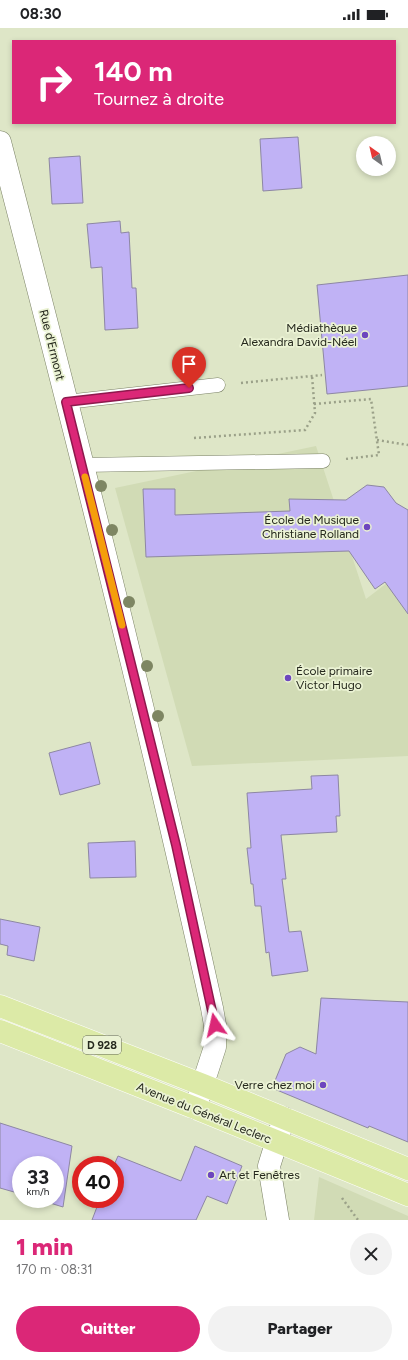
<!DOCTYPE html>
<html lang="fr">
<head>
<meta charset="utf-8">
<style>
	:root { --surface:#fff; --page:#f2f2f2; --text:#202124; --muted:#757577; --accent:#db2777 }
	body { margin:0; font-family:Figtree,sans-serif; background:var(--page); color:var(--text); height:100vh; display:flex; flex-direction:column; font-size:15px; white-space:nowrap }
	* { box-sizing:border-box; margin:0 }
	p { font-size:13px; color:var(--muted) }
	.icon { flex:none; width:22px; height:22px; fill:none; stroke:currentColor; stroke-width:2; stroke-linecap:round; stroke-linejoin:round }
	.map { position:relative; height:1192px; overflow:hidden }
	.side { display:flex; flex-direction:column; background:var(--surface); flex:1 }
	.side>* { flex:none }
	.banner { position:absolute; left:12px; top:12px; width:384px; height:84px; border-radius:0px; box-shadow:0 2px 6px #0003; background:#db2777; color:#fff; overflow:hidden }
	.needle { width:26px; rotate:326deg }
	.fabs { position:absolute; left:356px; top:108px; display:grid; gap:8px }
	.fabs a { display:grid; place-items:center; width:40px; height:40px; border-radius:50%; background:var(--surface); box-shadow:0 2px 6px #0003; font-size:20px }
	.speed { position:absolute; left:12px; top:1128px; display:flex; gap:8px; font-size:20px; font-weight:700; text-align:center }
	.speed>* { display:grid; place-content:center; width:52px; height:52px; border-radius:50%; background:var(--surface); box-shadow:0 2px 6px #0003; line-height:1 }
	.speed small { font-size:10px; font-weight:400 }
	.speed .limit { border:6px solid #d22; background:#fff; color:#111 }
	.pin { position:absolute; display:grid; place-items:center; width:34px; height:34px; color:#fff; margin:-41px -17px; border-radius:50% 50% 50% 0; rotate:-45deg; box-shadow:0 0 4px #0007 }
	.pin .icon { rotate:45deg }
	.me { position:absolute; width:44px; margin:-22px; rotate:349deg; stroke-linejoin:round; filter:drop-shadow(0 0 3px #0008) }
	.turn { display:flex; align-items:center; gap:14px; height:84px; padding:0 16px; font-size:18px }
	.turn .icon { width:52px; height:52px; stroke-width:2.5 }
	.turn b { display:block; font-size:28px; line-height:34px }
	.round { display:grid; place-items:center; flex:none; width:42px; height:42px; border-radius:21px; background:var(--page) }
	.overview { display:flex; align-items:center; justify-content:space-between; height:68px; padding:0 16px }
	h1 { font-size:24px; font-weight:800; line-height:30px; color:var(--accent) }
	.cta { display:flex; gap:8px; margin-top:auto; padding:8px 16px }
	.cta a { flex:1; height:46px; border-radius:24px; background:var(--accent); color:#fff; font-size:16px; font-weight:800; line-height:46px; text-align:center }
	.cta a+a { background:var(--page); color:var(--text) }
	.status { display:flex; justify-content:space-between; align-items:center; height:28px; padding:0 20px; background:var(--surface); direction:ltr }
	.status svg { height:11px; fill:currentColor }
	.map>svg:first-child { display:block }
	.built { fill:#d1dbb5 }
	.building { fill:#c0b2f5; stroke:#8d87a3 }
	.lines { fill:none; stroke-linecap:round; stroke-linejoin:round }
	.service-casing { stroke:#7b8266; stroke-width:15 }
	.tertiary-casing { stroke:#7b8266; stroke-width:23 }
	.primary-casing { stroke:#fff; stroke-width:23 }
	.path { stroke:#9ba189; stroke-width:2.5; stroke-dasharray:2 3; stroke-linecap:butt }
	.service { stroke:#fff; stroke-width:14 }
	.tertiary { stroke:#fff; stroke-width:22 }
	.primary { stroke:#dceaa7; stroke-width:22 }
	.tree { fill:#7e8663 }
	.route-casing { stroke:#8e194d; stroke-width:10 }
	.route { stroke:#db2777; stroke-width:7 }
	.slow { stroke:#f59e0b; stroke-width:7 }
	.poi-dot { fill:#6d46be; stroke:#ebf3d4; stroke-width:1.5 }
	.labels { text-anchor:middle; stroke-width:3.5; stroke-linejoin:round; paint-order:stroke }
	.shield { fill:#ebf3d4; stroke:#606554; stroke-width:1 }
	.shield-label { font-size:11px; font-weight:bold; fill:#25281d }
	.poi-label { font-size:12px; fill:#25281d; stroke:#ebf3d4; text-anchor:end }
	.street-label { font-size:12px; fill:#25281d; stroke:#ebf3d4 }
</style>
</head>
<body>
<div class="status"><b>08:30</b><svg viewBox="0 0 49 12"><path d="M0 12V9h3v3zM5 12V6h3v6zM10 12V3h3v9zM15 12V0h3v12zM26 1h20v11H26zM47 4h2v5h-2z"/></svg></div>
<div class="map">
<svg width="408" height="1192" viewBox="0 0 408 1192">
	<rect width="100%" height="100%" fill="#dee6c7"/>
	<path class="built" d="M 316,418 L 366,571 L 408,539 L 408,728 L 192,738 L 115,460 Z
		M 319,1149 L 408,1188 L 408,1192 L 314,1192 Z"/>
	<path class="building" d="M 298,109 L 302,160 L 263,163 L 260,111 Z
		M 80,128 L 83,175 L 52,176 L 49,130 Z
		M 120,193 L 121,205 L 129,204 L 132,260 L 136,260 L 138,300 L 105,302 L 102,239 L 91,240 L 87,196 Z
		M 408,247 L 408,358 L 327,366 L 317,257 Z
		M 367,457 L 384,459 L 396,475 L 408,482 L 408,586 L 385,554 L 375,561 L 349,523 L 146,529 L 143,461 L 175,461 L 175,487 L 290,483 L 289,471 L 346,472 Z
		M 90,714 L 100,756 L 60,767 L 49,725 Z
		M 338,747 L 340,788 L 336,788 L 337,804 L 281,807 L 286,851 L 282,851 L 289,904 L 301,903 L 308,943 L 272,948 L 269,924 L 266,925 L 261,878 L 255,878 L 253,856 L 251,856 L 247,820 L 251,820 L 247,765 L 312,761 L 311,748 Z
		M 135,813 L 136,849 L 90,850 L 88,815 Z
		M 0,891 L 40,899 L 34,933 L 7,927 L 8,918 L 0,916 Z
		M 321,970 L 408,974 L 408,1114 L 369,1098 L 368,1100 L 272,1060 L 286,1026 L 300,1019 L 316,1026 Z
		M 0,1095 L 72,1118 L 63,1179 L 37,1171 L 55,1171 L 55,1137 L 21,1137 L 21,1166 L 0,1160 Z
		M 195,1118 L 242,1138 L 227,1176 L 207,1168 L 196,1192 L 92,1192 L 100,1171 L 115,1171 L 114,1137 L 118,1128 L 181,1153 Z"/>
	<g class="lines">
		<defs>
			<path id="service" d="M 66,374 L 218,357
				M 83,437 L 323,433"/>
			<path id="tertiary" d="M 0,114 C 75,402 148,690 212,980 L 215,997 L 215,1019 L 195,1080
				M 278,1192 L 269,1138 L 284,1090"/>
			<path id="primary" d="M 0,978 L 203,1057 L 408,1141
				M 0,1003 L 195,1080 L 408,1167"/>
		</defs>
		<use href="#service" class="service-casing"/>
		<use href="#tertiary" class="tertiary-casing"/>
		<use href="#primary" class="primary-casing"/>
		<path class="path" d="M 241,355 L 322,347
			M 314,376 L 371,371 L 379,427 L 345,431
			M 194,410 L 305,402 L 315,385 L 312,348
			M 377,412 L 408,417
			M 342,1170 L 358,1192"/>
		<use href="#service" class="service"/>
		<use href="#tertiary" class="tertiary"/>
		<use href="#primary" class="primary"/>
	</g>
	<g class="tree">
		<circle cx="101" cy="458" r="6"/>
		<circle cx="112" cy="502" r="6"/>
		<circle cx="129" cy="574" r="6"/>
		<circle cx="147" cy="638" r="6"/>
		<circle cx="158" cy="688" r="6"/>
	</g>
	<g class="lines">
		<defs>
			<path id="route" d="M 189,360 L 66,374 L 176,817 L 215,997"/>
		</defs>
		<use href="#route" class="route-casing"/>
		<use href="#route" class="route"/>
		<path class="slow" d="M 85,449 L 122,597"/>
	</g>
	<g class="poi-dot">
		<circle cx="365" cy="307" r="4"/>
		<circle cx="367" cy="499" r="4"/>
		<circle cx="288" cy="650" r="4"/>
		<circle cx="323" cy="1057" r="4"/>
		<circle cx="211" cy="1147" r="4"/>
	</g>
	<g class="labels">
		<rect class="shield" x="83" y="1008" width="38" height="18" rx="3"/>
		<g class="shield-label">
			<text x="102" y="1021">D 928</text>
		</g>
		<g class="poi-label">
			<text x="357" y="304">Médiathèque<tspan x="357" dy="14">Alexandra David-Néel</tspan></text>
			<text x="359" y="496">École de Musique<tspan x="359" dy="14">Christiane Rolland</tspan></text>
			<text x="296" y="647" text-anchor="start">École primaire<tspan x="296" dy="14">Victor Hugo</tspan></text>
			<text x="315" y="1061">Verre chez moi</text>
			<text x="219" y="1151" text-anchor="start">Art et Fenêtres</text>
		</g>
		<g class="street-label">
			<text transform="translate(52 317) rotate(76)" y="4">Rue d'Ermont</text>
			<text transform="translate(204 1085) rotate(22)" y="4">Avenue du Général Leclerc</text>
		</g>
	</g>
</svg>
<div class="fabs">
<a><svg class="needle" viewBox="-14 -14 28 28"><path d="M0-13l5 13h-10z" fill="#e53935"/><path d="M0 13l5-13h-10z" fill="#757577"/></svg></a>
</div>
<div class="speed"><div>33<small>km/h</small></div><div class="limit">40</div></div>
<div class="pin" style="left:189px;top:360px;background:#d93025"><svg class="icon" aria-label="arrive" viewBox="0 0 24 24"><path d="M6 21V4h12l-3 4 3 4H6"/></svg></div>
<svg class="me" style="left:215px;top:997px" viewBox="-20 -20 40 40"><path d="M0-17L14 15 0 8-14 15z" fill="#db2777" stroke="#fff" stroke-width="4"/></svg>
<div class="banner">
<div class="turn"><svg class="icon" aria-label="right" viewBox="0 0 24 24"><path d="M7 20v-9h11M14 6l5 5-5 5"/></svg><div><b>140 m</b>Tournez à droite</div></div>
</div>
</div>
<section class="side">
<div class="overview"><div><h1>1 min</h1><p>170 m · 08:31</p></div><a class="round"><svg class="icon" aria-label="close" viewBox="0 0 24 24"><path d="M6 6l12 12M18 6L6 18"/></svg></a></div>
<div class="cta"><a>Quitter</a><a>Partager</a></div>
</section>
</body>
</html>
